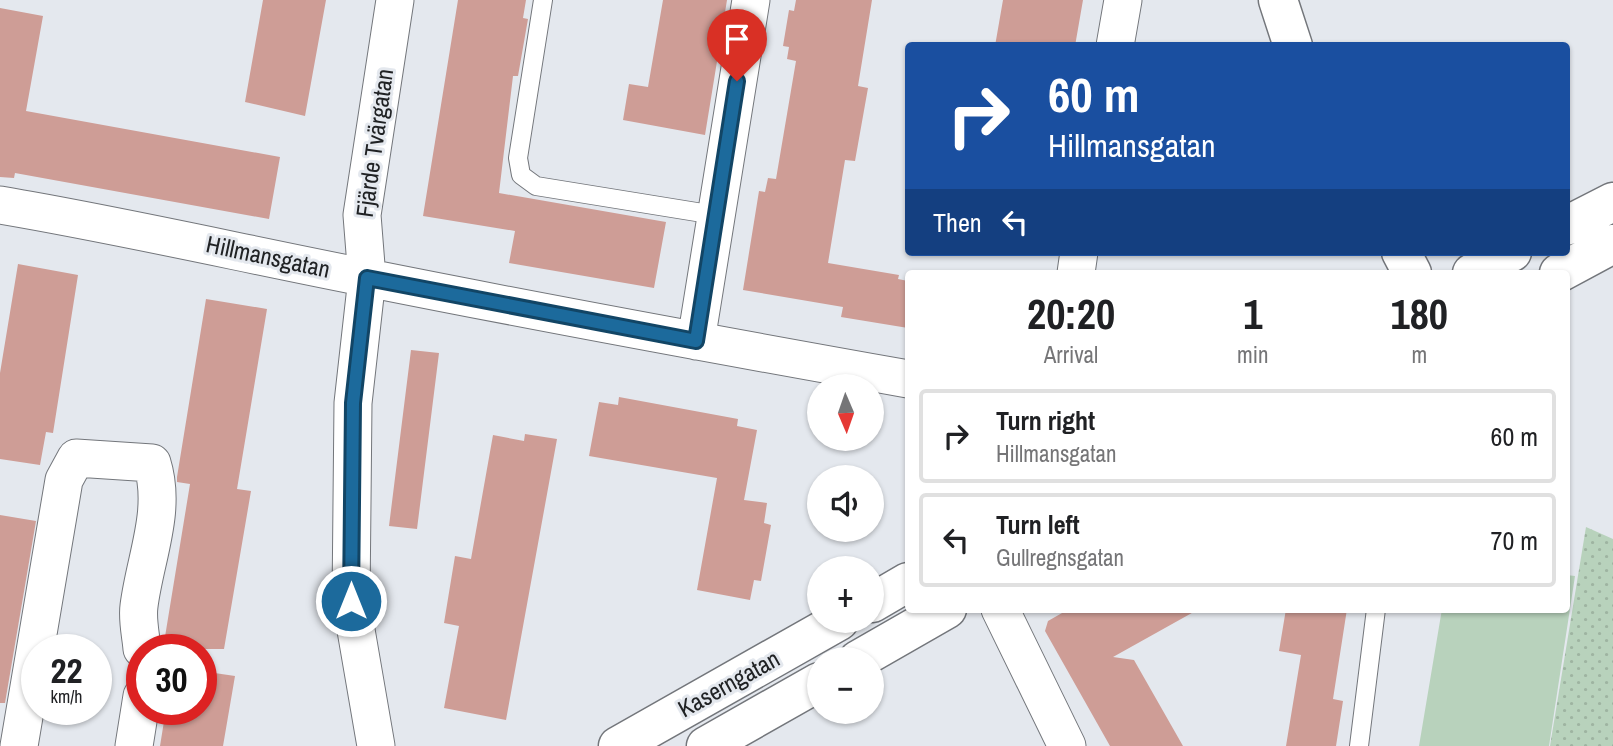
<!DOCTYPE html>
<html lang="en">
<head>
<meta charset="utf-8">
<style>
	:root { --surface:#fff; --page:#f6f6f6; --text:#202124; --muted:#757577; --line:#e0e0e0 }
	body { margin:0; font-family:"Archivo Narrow",sans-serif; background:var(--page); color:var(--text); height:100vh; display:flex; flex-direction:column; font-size:26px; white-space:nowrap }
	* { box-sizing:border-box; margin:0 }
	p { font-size:23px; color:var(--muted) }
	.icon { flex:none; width:38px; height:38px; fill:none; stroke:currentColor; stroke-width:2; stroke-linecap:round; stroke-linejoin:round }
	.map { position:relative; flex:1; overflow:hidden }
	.details { position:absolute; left:905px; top:270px; width:665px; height:343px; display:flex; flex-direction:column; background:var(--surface); border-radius:7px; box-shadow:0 2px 5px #0004 }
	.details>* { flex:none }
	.guide { position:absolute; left:905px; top:42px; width:665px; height:214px; border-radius:7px; box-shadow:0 2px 5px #0004; background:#1a4fa0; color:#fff; overflow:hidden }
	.needle { width:46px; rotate:178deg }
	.controls { position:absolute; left:807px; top:374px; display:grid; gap:14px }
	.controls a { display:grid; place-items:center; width:77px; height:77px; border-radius:50%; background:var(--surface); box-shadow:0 2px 5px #0004; font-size:35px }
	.speed { position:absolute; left:21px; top:634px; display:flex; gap:14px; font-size:35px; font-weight:700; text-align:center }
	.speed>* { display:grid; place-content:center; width:91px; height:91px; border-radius:50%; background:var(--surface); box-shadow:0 2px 5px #0004; line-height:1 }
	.speed small { font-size:18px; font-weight:400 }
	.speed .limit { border:10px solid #d22; background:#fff; color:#111 }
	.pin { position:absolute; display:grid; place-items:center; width:60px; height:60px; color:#fff; margin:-72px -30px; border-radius:50% 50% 50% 0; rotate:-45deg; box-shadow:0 0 7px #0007 }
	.pin .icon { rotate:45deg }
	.me { position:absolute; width:77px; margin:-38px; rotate:0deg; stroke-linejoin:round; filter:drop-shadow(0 0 5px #0008) }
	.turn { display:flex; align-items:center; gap:24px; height:147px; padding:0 28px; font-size:32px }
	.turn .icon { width:91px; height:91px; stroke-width:2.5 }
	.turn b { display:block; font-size:49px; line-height:60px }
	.then { display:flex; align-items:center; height:66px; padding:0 28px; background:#0003; gap:14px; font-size:26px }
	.eta { display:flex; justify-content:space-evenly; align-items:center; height:119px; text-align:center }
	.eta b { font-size:42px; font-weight:800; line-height:49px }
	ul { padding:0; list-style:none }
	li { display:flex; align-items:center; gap:21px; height:94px; margin:0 14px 10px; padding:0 14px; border:4px solid var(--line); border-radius:7px }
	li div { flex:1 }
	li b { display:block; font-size:26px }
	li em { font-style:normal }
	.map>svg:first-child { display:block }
	.grass { fill:url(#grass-dots) }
	.pitch { fill:#b8d2bc }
	.building { fill:#ce9d96 }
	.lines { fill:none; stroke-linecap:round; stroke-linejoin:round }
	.service-casing { stroke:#73767b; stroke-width:20 }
	.minor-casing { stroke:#73767b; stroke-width:39 }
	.tertiary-casing { stroke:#73767b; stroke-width:41 }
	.secondary-casing { stroke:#73767b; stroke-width:41 }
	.service { stroke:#fff; stroke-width:18 }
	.minor { stroke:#fff; stroke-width:37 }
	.tertiary { stroke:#fff; stroke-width:38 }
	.secondary { stroke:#fff; stroke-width:38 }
	.route-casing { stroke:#124565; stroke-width:18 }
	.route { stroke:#1c6a9c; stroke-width:12 }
	.labels { text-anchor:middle; stroke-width:6; stroke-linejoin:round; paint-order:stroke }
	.street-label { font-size:24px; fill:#202224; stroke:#e4e8ee }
</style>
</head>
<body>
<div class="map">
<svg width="1613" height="746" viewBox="0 0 1613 746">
	<defs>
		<pattern id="grass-dots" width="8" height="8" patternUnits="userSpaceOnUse" patternTransform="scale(1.75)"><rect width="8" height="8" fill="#b8d2bc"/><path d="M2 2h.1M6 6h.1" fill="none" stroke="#9eb4a1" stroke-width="1.8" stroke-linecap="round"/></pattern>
	</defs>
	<rect width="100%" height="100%" fill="#e4e8ee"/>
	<path class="grass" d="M 1586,527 L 1613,539 L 1613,746 L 1550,746 Z"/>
	<path class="pitch" d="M 1566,575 L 1575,576 L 1549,746 L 1419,746 L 1442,609 L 1566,609 Z"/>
	<path class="building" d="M 263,0 L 326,0 L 305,116 L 245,102 Z
		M 458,0 L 526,0 L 523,18 L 528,19 L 518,76 L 513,76 L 499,193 L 666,222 L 654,288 L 509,263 L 515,231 L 423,216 Z
		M 663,0 L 727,0 L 705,135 L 623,120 L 629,84 L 648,87 Z
		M 796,0 L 872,0 L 858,86 L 868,88 L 855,161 L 845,160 L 828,263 L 899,275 L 898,279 L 908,281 L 908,328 L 841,317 L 843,307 L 743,290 L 759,191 L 765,192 L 768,178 L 776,179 L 796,61 L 787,59 L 789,47 L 783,46 L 789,10 L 794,11 Z
		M 1003,0 L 1083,0 L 1075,46 L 995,46 Z
		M 0,8 L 43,16 L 26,111 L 280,157 L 269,219 L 15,173 L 14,178 L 0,177 Z
		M 18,264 L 78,275 L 53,433 L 46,432 L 40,465 L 0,459 L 0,373 Z
		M 206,299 L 267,309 L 237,489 L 251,491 L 224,649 L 163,649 L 190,484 L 177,482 L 177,477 Z
		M 411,350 L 439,353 L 417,529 L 389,526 Z
		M 619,397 L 738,419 L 737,426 L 757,430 L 744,500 L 767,503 L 764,523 L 771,525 L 761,581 L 754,580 L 750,600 L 697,590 L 717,478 L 589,456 L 599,402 L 618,405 Z
		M 525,434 L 557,439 L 506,720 L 444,708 L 459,626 L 444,623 L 455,556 L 471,559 L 493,435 L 524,441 Z
		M 0,515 L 36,521 L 5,703 L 0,703 Z
		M 1069,609 L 1199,609 L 1113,657 L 1134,660 L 1183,746 L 1110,746 L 1045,631 L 1048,621 Z
		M 1286,609 L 1347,609 L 1333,699 L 1343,701 L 1336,746 L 1286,746 L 1301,655 L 1279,651 Z
		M 201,671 L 235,676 L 223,746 L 160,746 L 166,709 L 201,709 Z"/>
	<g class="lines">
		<defs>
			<path id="service" d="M 543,0 L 518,158 L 521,175 L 536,186 L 715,215
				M 1359,746 L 1376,609"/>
			<path id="minor" d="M 1115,46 L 1123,0
				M 0,205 C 124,226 245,254 368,278 C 548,314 728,347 908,379
				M 1076,273 L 1079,252
				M 696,341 L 751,0
				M 1000,609 L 1067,746
				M 19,746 L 64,480 L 76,458 L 152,463 C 167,511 145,558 139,606 C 137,620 141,636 142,649
				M 134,746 L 142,696
				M 376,746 L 351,601 L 353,403 L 367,278 L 362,215 L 395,0"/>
			<path id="tertiary" d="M 872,603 L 908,582
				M 858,660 L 947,609
				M 618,746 L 839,621
				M 706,746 L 819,682"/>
			<path id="secondary" d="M 1278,0 L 1293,46
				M 1566,226 L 1613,202
				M 1401,252 L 1412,273
				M 1472,273 L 1512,252
				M 1559,273 L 1613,244"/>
		</defs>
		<use href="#service" class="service-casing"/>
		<use href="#minor" class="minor-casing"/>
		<use href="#tertiary" class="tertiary-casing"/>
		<use href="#secondary" class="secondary-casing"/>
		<use href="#service" class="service"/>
		<use href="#minor" class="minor"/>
		<use href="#tertiary" class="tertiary"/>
		<use href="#secondary" class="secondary"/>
	</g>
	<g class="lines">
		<defs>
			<path id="route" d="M 351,601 L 353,403 L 367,278 L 696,341 L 737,81"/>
		</defs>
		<use href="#route" class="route-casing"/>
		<use href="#route" class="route"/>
	</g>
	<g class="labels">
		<g class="street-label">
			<text transform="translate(375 143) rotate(-82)" y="8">Fjärde Tvärgatan</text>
			<text transform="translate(268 257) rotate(12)" y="8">Hillmansgatan</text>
			<text transform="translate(729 684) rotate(-29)" y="8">Kaserngatan</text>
		</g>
	</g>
</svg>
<div class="controls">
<a><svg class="needle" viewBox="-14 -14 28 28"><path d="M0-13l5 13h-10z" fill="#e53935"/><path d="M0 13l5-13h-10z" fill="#757577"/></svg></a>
<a><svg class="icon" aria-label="sound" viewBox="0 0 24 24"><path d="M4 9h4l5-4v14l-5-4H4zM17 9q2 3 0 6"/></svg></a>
<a>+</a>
<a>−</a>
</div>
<div class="speed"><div>22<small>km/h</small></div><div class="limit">30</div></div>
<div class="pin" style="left:737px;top:81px;background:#d93025"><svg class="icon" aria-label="arrive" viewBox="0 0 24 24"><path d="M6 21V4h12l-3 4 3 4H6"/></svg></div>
<svg class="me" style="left:351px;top:601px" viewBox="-20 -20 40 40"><circle r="17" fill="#1c6a9c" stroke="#fff" stroke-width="3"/><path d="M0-11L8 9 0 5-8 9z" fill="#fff"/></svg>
<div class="guide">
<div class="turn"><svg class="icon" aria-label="right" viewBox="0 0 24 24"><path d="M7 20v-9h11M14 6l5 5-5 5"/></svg><div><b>60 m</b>Hillmansgatan</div></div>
<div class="then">Then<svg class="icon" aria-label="left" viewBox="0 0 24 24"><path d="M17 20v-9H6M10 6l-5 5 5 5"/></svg></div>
</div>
<section class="details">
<div class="eta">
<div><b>20:20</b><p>Arrival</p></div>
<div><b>1</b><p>min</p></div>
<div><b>180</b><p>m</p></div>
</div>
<ul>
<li><svg class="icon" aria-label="right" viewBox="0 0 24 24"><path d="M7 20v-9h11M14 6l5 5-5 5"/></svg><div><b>Turn right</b><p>Hillmansgatan</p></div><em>60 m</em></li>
<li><svg class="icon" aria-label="left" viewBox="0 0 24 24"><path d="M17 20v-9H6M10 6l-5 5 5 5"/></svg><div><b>Turn left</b><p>Gullregnsgatan</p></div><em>70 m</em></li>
</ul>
</section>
</div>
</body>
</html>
